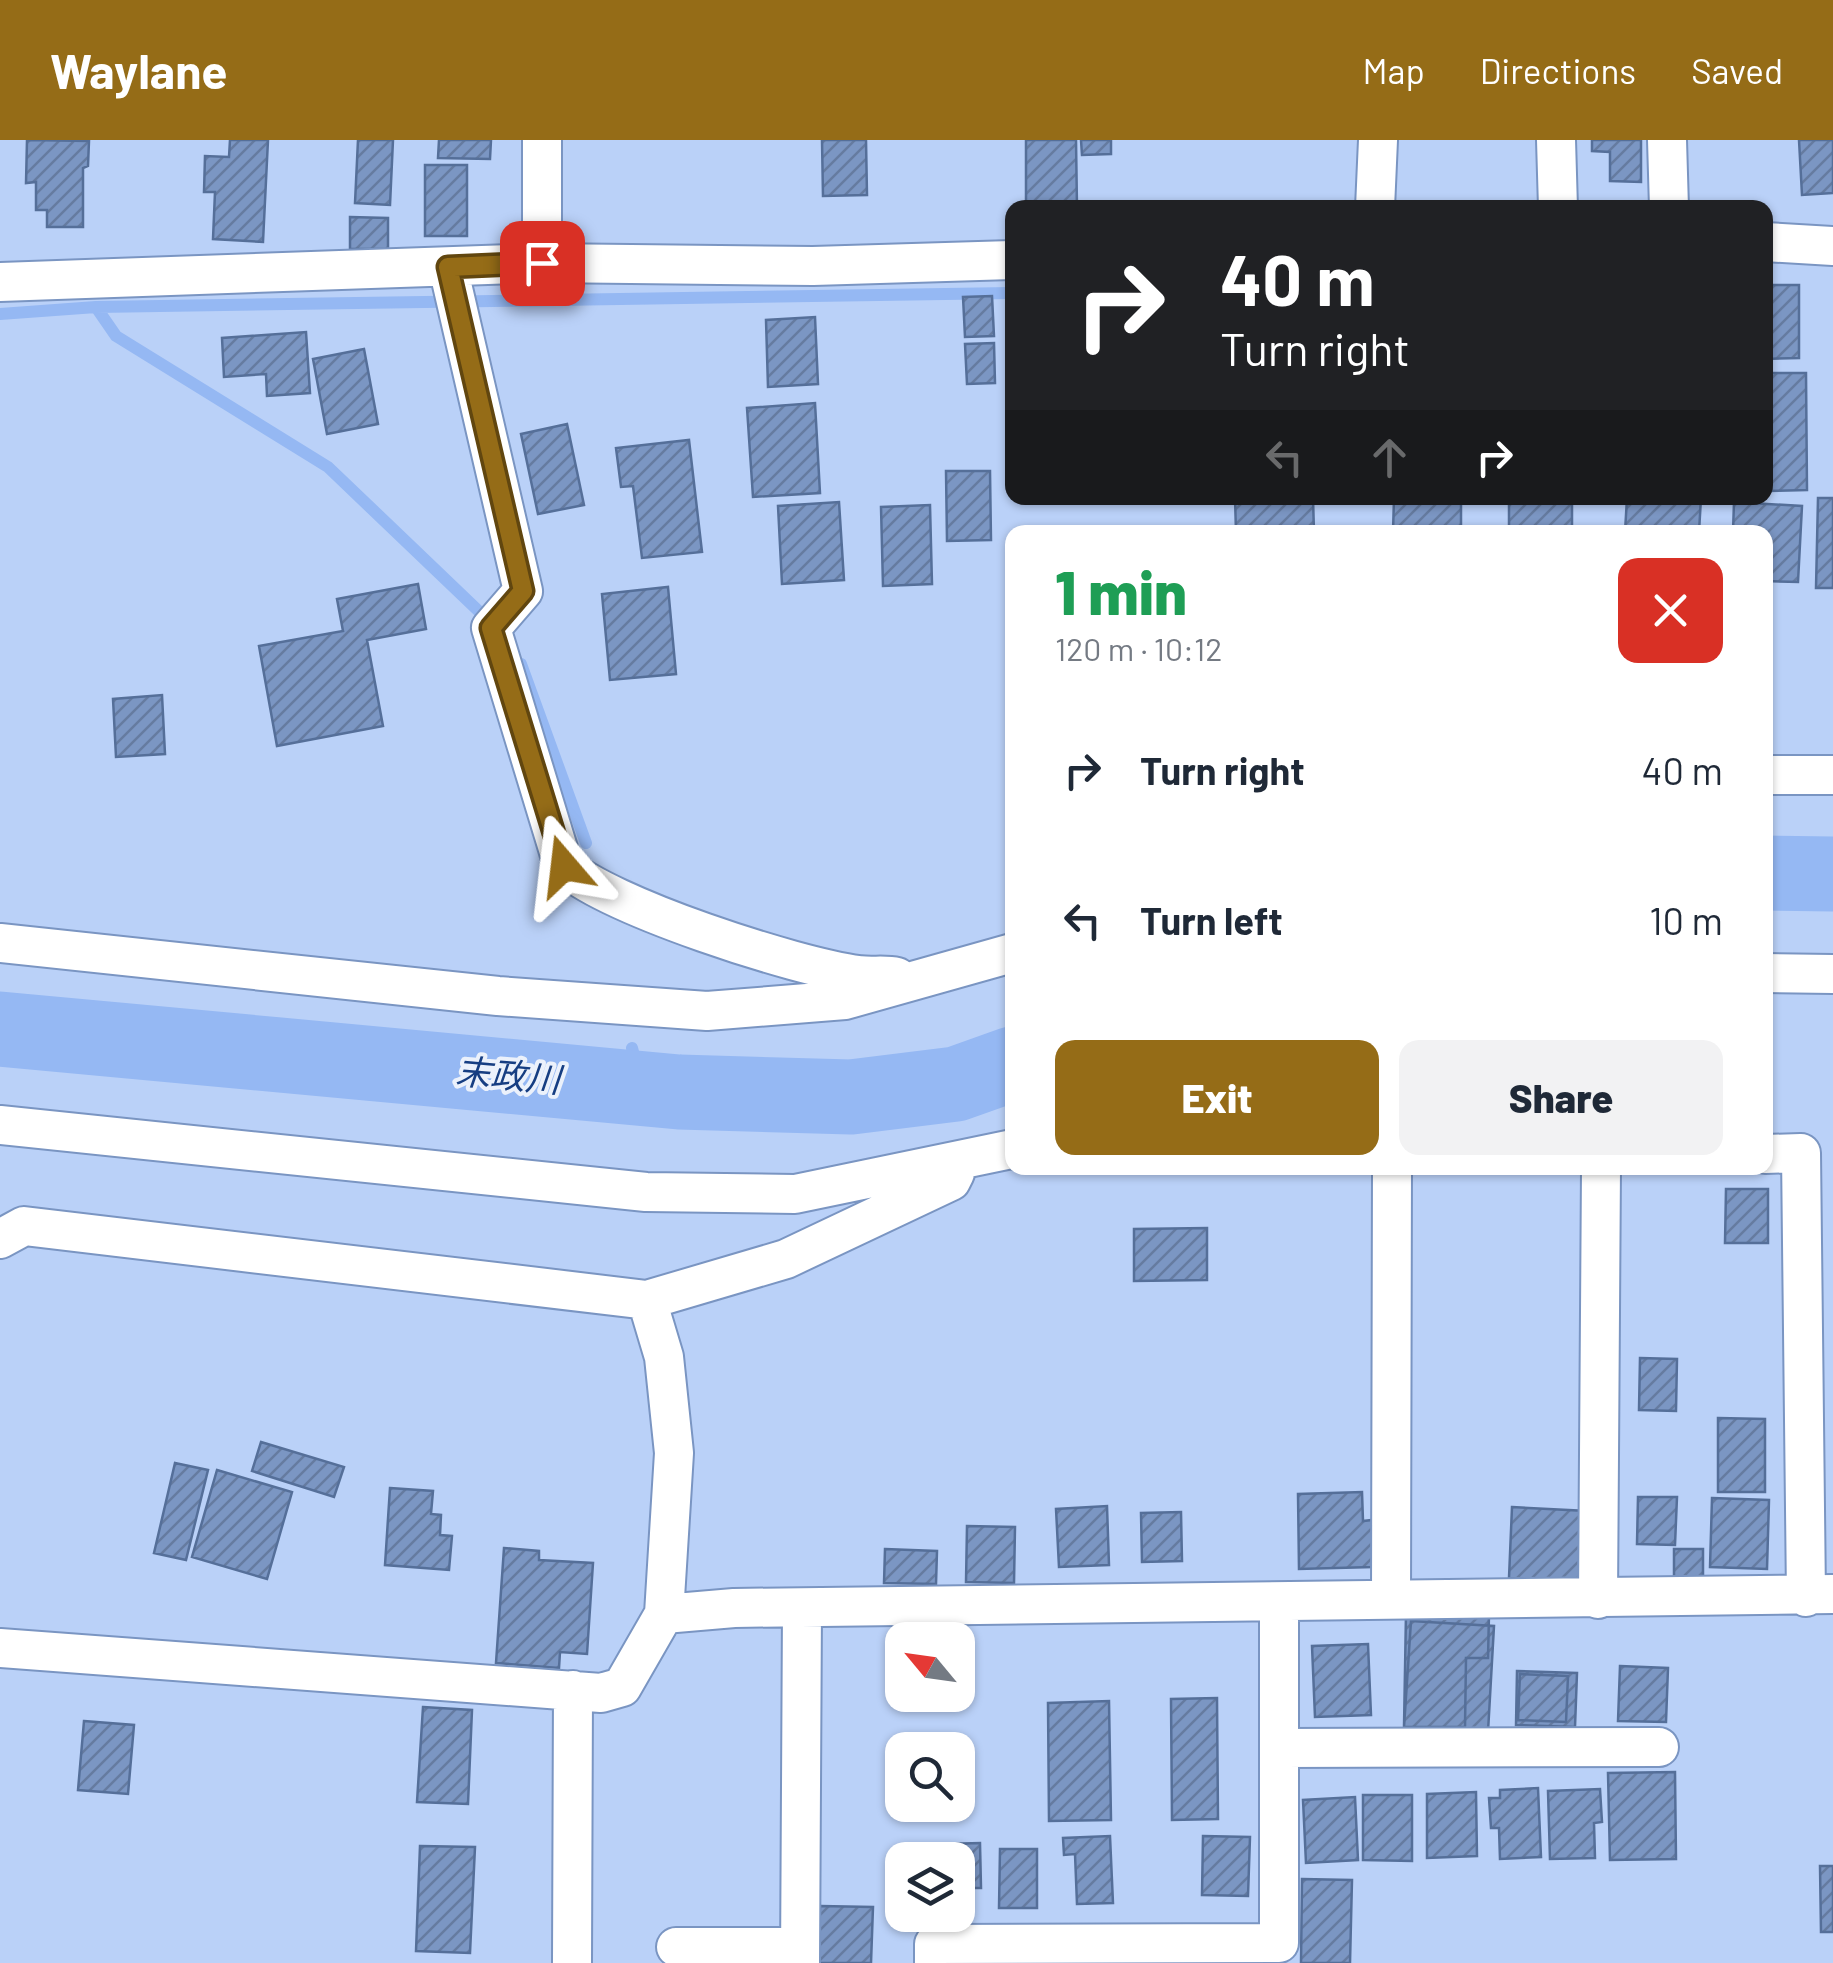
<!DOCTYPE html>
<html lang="en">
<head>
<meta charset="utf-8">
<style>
	:root { --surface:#fff; --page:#f2f2f3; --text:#1f2937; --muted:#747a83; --accent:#956c17 }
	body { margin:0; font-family:Barlow,"Noto Sans JP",sans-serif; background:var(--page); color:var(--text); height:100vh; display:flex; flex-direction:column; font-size:38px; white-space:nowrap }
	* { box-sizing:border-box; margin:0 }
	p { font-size:32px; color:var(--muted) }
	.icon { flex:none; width:55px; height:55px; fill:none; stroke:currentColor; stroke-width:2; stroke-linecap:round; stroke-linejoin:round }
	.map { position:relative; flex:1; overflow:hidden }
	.drawer { position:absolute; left:1005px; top:385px; width:768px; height:650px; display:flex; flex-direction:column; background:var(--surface); border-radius:20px; box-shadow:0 2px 8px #0004 }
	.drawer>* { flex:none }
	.top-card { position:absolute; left:1005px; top:60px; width:768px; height:305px; border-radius:20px; box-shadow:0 2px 8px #0004; background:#202124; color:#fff; overflow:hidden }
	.needle { width:65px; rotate:299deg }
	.controls { position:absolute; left:885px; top:1482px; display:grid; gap:20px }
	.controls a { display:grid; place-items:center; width:90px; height:90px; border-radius:20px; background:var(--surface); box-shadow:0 2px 8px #0004; font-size:50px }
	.pin { position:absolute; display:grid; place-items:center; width:85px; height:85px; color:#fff; margin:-42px; border-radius:20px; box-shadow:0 5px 15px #0006 }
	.me { position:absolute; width:110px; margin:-55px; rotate:343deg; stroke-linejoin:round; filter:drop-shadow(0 0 8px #0008) }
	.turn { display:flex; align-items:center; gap:35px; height:210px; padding:0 50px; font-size:45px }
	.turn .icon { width:130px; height:130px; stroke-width:2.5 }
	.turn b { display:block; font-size:70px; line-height:85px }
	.lanes { display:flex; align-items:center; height:95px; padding:0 50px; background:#0003; justify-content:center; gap:50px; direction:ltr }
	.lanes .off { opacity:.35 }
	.round { display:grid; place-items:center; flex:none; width:105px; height:105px; border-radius:20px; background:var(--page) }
	.summary { display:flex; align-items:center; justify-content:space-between; height:170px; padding:0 50px }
	h1 { font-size:60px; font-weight:800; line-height:75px; color:#1e9e55 }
	.action { display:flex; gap:20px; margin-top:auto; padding:20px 50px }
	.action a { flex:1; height:115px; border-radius:20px; background:var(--accent); color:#fff; font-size:40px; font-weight:800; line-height:115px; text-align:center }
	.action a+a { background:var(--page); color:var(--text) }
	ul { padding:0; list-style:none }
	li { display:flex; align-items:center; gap:30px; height:150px; padding:0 50px }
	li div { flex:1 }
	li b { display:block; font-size:38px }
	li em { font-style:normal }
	header { display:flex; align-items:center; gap:60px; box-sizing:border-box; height:140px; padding:0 50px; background:var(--accent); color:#fff }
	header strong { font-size:48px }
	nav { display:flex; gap:55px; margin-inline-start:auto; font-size:35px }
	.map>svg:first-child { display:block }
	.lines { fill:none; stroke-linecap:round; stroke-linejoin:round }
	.stream { stroke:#95b8f3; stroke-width:12 }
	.river { stroke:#95b8f3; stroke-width:75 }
	.building { fill:url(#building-hatch); stroke:#556f99; stroke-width:2.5 }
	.street-casing { stroke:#7a95c2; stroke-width:42 }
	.street { stroke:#fff; stroke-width:38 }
	.route-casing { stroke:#61460f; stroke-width:25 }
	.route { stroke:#956c17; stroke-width:18 }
	.labels { text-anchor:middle; stroke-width:8; stroke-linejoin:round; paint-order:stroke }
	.water-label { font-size:35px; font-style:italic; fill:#163e82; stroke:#ebf1fb }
</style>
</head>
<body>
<header>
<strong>Waylane</strong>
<nav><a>Map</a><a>Directions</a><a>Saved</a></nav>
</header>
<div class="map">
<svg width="1833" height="1823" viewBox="0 0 1833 1823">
	<defs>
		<pattern id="building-hatch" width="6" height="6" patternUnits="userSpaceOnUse" patternTransform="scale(2.5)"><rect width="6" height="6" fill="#7b96c3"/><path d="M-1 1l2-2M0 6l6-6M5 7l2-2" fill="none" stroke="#657ba0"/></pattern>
	</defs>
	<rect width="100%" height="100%" fill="#bad1f8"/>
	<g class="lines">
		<path class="stream" d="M 96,167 L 116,196 L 328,327 L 489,481
			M 0,174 L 96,167 L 1012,153
			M 521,524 L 586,703
			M 632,908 L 642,948"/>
		<path class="river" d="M 1765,733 L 1833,734
			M 0,889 L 679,952 L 851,957 L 956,944 L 1012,924"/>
	</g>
	<path class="building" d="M 27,0 L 89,1 L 88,26 L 83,28 L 83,87 L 47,87 L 47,70 L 36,70 L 36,42 L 26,43 Z
		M 230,0 L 268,0 L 263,102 L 213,99 L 215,52 L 204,52 L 205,16 L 229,17 Z
		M 358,0 L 393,0 L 390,65 L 355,63 Z
		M 439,0 L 491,0 L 490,19 L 438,18 Z
		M 822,0 L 866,0 L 867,55 L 823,56 Z
		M 1026,0 L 1076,0 L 1077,68 L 1026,68 Z
		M 1081,0 L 1111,0 L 1111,14 L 1082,15 Z
		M 1592,0 L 1641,0 L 1641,42 L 1610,41 L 1610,12 L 1592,11 Z
		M 1799,0 L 1833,0 L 1833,53 L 1802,55 Z
		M 425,25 L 467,25 L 467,96 L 425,96 Z
		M 350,77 L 388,78 L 388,109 L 350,109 Z
		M 1765,145 L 1799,145 L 1799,218 L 1765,219 Z
		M 992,156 L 994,196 L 965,197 L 963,157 Z
		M 815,177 L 818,244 L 768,247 L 766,180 Z
		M 306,192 L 310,253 L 267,256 L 266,234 L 224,237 L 222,198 Z
		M 994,203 L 995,243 L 967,244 L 965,204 Z
		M 364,209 L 378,284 L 327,294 L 313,219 Z
		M 1765,233 L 1806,233 L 1807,350 L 1765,351 Z
		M 815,263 L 820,353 L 753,357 L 747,268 Z
		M 567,284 L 584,365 L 538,374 L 521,294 Z
		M 689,300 L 702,412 L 642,418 L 633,346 L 621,347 L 616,308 Z
		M 946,331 L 990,331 L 991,400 L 947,401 Z
		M 1235,358 L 1313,358 L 1314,392 L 1236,392 Z
		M 1394,358 L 1461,358 L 1461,392 L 1393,392 Z
		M 1509,358 L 1572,358 L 1572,392 L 1509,392 Z
		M 1627,358 L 1701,358 L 1699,392 L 1625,392 Z
		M 1818,358 L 1833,358 L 1833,448 L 1816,448 Z
		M 839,362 L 844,440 L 782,444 L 778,366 Z
		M 1734,362 L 1802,366 L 1798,442 L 1765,441 L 1765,392 L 1733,392 Z
		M 930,365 L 932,444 L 883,446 L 881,367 Z
		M 418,444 L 426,489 L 367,500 L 383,586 L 277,606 L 259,506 L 343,491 L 337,459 Z
		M 668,447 L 676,534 L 610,540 L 602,454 Z
		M 162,555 L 165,614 L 116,617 L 113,559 Z
		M 1726,1049 L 1768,1049 L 1768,1103 L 1725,1103 Z
		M 1207,1088 L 1207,1140 L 1134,1141 L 1134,1089 Z
		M 1640,1218 L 1677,1219 L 1676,1271 L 1639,1270 Z
		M 1718,1278 L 1765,1279 L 1765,1352 L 1718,1352 Z
		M 261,1302 L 344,1327 L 334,1357 L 252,1331 Z
		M 175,1323 L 208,1330 L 186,1420 L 154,1413 Z
		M 217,1330 L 292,1352 L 267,1439 L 192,1417 Z
		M 390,1348 L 433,1351 L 431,1374 L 441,1375 L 440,1395 L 452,1396 L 449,1430 L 385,1425 Z
		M 1362,1352 L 1363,1381 L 1372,1380 L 1373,1427 L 1299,1429 L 1298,1354 Z
		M 1638,1357 L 1677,1357 L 1675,1405 L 1637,1404 Z
		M 1712,1358 L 1769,1360 L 1767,1429 L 1710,1427 Z
		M 1107,1366 L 1109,1425 L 1059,1427 L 1056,1369 Z
		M 1512,1367 L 1587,1371 L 1584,1441 L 1509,1438 Z
		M 1181,1372 L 1182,1421 L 1142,1422 L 1141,1373 Z
		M 967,1386 L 1015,1387 L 1014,1443 L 966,1442 Z
		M 504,1408 L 539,1411 L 539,1420 L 593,1423 L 587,1514 L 560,1512 L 559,1528 L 496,1523 Z
		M 885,1409 L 937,1411 L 936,1444 L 884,1443 Z
		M 1674,1409 L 1703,1409 L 1703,1437 L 1674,1437 Z
		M 1406,1473 L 1489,1474 L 1488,1518 L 1466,1518 L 1465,1587 L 1404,1587 Z
		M 1411,1481 L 1494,1486 L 1488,1592 L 1404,1587 Z
		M 1368,1504 L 1371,1575 L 1315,1577 L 1312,1506 Z
		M 1620,1526 L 1668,1528 L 1666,1582 L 1618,1581 Z
		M 1517,1531 L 1577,1533 L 1575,1587 L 1516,1585 Z
		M 1520,1534 L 1568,1536 L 1566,1582 L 1518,1580 Z
		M 1217,1558 L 1218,1679 L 1172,1680 L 1171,1559 Z
		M 1109,1561 L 1111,1680 L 1049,1681 L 1048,1563 Z
		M 423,1567 L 472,1570 L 468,1664 L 417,1662 Z
		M 84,1581 L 134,1585 L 128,1654 L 78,1650 Z
		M 1675,1632 L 1676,1719 L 1610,1720 L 1608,1633 Z
		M 1538,1648 L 1541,1717 L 1500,1719 L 1499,1688 L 1491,1688 L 1489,1658 L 1500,1658 L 1500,1650 Z
		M 1600,1649 L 1602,1682 L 1594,1683 L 1595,1718 L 1550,1719 L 1548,1651 Z
		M 1476,1652 L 1477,1716 L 1427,1718 L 1427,1654 Z
		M 1363,1655 L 1412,1655 L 1412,1721 L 1363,1720 Z
		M 1355,1657 L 1358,1720 L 1306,1723 L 1303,1660 Z
		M 1110,1696 L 1113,1763 L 1077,1764 L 1075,1714 L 1064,1715 L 1063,1698 Z
		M 1203,1696 L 1250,1697 L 1248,1756 L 1202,1755 Z
		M 980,1703 L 981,1748 L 958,1748 L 958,1720 L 945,1720 L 944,1704 Z
		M 420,1706 L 475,1707 L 470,1813 L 416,1811 Z
		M 923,1709 L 923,1720 L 902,1720 L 900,1747 L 900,1710 Z
		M 1000,1709 L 1037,1709 L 1037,1768 L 999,1768 Z
		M 1820,1726 L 1833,1726 L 1833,1792 L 1821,1792 Z
		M 1302,1739 L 1352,1740 L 1350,1823 L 1301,1823 Z
		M 820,1766 L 873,1767 L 871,1823 L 818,1823 Z"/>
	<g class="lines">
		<defs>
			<path id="street" d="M 542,0 L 542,123
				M 1556,0 L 1558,68
				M 1667,0 L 1669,68
				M 1375,68 L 1378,0
				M 1765,102 L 1833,106
				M 448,127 L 523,451 L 491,488 L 563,725 C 607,766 796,827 859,835 C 872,837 884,834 897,837
				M 0,142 L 542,123 L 813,126 L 1012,120
				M 1765,635 L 1833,635
				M 0,803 L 498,856 L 707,871 L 845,860 L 1012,813
				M 1765,833 L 1833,834
				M 0,985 L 646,1052 L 795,1054 L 1012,1009
				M 1765,1014 L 1801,1013 L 1806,1457
				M 0,1099 L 24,1086 L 647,1160 L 786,1119 L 951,1041 L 955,1033
				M 647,1160 L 664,1217 L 674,1313 L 664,1474
				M 1391,1458 L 1392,1028
				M 1598,1459 L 1601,1028
				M 0,1508 L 601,1553 L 622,1547 L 664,1474 L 734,1468 L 1833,1454
				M 1280,1608 L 1659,1607
				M 676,1807 L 800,1807
				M 572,1823 L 573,1550
				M 800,1823 L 802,1469
				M 934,1823 L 934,1804 L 1279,1803 L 1279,1463"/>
		</defs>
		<use href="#street" class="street-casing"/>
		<use href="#street" class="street"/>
	</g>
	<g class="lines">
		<defs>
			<path id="route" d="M 542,123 L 448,127 L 523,451 L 491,488 L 564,726"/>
		</defs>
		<use href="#route" class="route-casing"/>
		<use href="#route" class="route"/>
	</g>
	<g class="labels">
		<g class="water-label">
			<text transform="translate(508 936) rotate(5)" y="12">末政川</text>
		</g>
	</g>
</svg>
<div class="controls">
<a><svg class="needle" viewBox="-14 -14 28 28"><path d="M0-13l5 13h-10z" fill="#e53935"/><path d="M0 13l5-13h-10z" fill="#747a83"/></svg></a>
<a><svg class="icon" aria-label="search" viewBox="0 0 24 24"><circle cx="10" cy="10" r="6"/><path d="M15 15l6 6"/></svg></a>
<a><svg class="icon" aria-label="layers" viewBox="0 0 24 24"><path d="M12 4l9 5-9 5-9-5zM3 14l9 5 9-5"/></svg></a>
</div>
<div class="pin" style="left:542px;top:123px;background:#d93025"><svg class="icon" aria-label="arrive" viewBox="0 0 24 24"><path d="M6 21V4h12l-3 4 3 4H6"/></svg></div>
<svg class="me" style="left:564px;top:726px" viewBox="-20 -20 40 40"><path d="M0-17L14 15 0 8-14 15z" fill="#956c17" stroke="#fff" stroke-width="4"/></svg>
<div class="top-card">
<div class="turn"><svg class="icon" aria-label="right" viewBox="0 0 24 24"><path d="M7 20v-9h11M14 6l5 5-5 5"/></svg><div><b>40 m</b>Turn right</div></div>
<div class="lanes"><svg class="icon off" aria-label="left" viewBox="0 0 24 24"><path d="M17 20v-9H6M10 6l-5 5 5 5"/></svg><svg class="icon off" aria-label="ahead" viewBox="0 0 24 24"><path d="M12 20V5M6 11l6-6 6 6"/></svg><svg class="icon" aria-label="right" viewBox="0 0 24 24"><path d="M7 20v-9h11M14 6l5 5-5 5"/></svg></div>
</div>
<section class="drawer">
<div class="summary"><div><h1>1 min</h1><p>120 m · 10:12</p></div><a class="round" style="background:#d93025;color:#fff"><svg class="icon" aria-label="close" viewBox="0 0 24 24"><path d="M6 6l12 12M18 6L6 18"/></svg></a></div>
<ul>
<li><svg class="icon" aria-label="right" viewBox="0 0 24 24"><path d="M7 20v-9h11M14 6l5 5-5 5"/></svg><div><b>Turn right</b></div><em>40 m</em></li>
<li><svg class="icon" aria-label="left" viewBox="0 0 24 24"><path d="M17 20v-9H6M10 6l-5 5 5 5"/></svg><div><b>Turn left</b></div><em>10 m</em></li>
</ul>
<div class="action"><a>Exit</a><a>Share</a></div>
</section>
</div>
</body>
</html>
